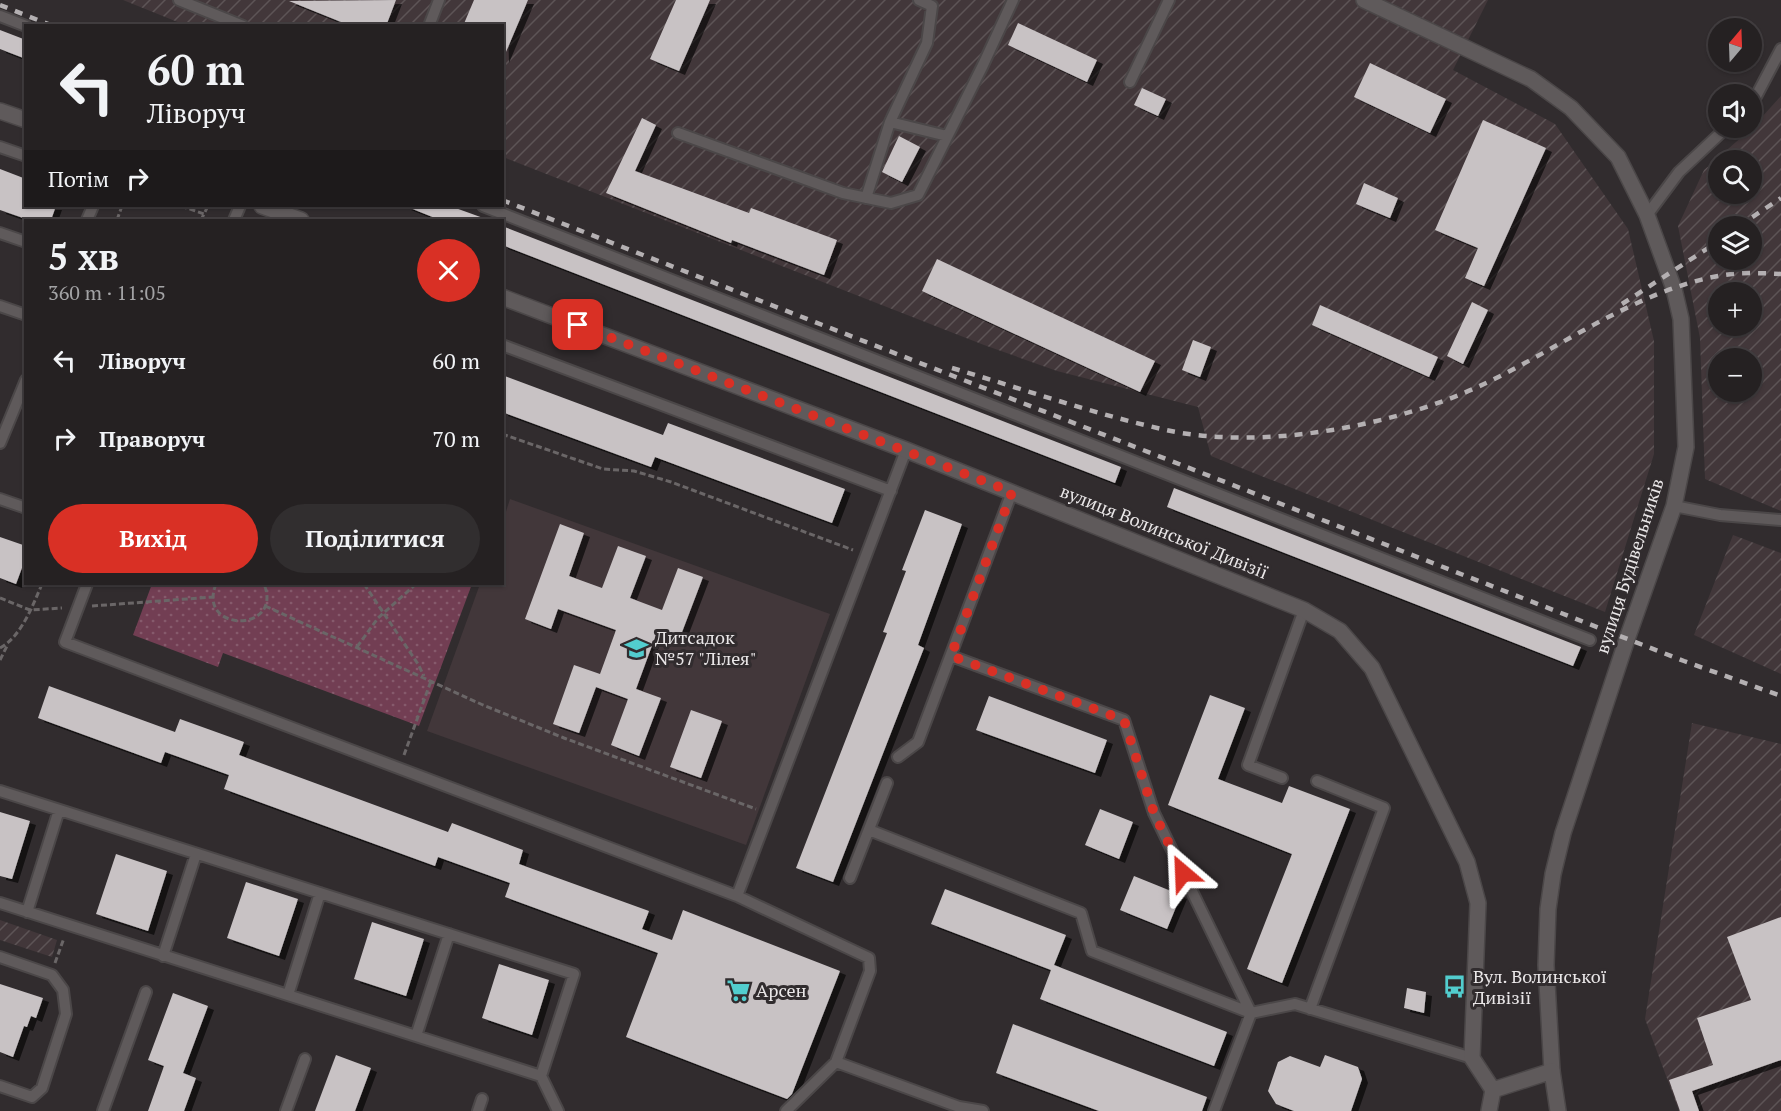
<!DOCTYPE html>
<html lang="uk">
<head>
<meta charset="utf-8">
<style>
	:root { --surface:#252122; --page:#312e2f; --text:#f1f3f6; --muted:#a3a3a5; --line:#423e40; --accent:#d93025 }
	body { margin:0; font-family:"PT Serif",serif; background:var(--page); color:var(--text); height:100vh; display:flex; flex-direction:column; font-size:22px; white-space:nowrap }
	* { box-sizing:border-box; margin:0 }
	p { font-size:20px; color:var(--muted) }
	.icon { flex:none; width:33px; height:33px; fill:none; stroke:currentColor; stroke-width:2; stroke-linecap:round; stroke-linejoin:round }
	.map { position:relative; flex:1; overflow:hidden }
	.details { position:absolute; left:24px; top:219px; width:480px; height:366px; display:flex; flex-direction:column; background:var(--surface); border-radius:0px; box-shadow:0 2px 4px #0004,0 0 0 2px var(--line) }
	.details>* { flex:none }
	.top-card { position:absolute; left:24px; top:24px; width:480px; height:183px; border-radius:0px; box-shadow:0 2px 4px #0004,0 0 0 2px var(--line); background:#252122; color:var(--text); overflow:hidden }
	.needle { width:39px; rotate:19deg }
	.controls { position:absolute; left:1708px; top:18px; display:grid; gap:12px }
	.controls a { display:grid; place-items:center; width:54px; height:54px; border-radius:50%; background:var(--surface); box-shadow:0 2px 4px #0004,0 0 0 2px var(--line); font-size:30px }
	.pin { position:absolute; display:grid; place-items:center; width:51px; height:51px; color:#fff; margin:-26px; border-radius:12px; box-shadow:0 3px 9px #0006 }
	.me { position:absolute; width:66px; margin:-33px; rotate:334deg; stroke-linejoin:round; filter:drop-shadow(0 0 4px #0008) }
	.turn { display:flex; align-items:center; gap:21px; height:126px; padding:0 24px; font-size:27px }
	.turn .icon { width:78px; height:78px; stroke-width:2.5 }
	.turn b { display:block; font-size:42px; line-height:51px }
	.then { display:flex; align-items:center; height:57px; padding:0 24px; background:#0003; gap:12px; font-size:22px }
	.round { display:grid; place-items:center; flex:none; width:63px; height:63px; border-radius:32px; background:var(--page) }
	.summary { display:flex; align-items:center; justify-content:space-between; height:102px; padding:0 24px }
	h1 { font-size:36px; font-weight:700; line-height:45px }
	.primary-button { display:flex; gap:12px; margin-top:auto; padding:12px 24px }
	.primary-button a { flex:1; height:69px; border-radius:36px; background:var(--accent); color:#fff; font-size:24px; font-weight:700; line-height:69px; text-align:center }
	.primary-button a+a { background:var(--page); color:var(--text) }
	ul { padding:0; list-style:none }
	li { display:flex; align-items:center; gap:18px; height:78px; padding:0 24px }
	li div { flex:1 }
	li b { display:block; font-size:22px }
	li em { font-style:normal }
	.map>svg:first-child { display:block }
	.built { fill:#42373a }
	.industrial { fill:url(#industrial-furrows); fill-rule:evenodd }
	.grass { fill:url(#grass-dots) }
	.building { fill:#c8c2c4; filter:url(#shadow) }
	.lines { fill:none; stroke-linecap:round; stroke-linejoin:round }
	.service-casing { stroke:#4b4748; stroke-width:14 }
	.minor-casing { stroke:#4b4748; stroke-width:18 }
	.tertiary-casing { stroke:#4b4748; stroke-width:18 }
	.path { stroke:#6a6667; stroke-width:3; stroke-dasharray:6 3; stroke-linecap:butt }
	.service { stroke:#5f5a5b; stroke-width:10 }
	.minor { stroke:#5f5a5b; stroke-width:15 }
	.tertiary { stroke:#5f5a5b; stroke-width:15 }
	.rail { stroke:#b4b0b2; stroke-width:4.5; stroke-dasharray:8 8; stroke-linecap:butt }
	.route { stroke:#d93025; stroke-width:10; stroke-dasharray:0 18 }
	.labels { text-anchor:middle; stroke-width:6; stroke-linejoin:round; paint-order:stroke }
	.street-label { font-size:18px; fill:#eae7e8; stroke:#312c2e }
	.poi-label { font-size:18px; fill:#eae7e8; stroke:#312c2e; text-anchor:start }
</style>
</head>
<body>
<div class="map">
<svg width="1781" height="1111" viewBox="0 0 1781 1111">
	<defs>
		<pattern id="industrial-furrows" width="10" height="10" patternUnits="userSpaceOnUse" patternTransform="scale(1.5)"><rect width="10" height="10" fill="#42373a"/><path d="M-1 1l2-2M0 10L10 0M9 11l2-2" fill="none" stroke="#5d5456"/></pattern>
		<pattern id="grass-dots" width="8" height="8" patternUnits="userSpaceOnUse" patternTransform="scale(1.5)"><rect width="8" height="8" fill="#723e53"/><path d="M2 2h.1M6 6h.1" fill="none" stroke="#865a6c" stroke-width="1.8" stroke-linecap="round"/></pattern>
		<filter id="shadow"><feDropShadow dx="6" dy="4" stdDeviation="0" flood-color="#0009"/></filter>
	</defs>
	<rect width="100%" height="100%" fill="#312c2e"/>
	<path class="built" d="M 510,499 L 830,614 L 746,845 L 427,731 L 480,584 L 502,584 L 503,521 Z"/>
	<path class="industrial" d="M 123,0 L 1488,0 L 1453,70 L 1555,124 L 1628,229 L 1654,341 L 1654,454 L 1605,612 L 1211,456 L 1198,407 L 1057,371 L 984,345 L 503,157 L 502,26 L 185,25 Z
		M 1781,96 L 1781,511 L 1705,479 L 1700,338 L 1678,226 L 1704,170 L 1752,128 ZM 1719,160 L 1752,160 L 1752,194 L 1719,194 ZM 1719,226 L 1752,226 L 1752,260 L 1719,260 ZM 1719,292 L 1752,292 L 1752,326 L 1719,326 ZM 1719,358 L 1752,358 L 1752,392 L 1719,392 Z
		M 1733,535 L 1781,553 L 1781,674 L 1694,635 Z
		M 1692,723 L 1781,744 L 1781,1111 L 1679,1111 L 1645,1019 Z
		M 0,920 L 57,940 L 52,957 L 0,940 Z"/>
	<path class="grass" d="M 152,584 L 472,584 L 419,726 L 223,653 L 218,667 L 133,635 Z"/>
	<path class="building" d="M 396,0 L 386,26 L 351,26 L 289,1 Z
		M 474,0 L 528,0 L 503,59 L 502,26 L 463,26 Z
		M 676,0 L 710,0 L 679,71 L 650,59 Z
		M 1018,23 L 1097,60 L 1087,82 L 1008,45 Z
		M 0,30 L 26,40 L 26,59 L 0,49 Z
		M 1370,63 L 1446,99 L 1430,133 L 1354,97 Z
		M 1142,88 L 1166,99 L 1158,116 L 1134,105 Z
		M 642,118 L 656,125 L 635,171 L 749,213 L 751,208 L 837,240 L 824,275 L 732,240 L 731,243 L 606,193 Z
		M 1483,120 L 1546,148 L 1484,286 L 1465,278 L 1478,248 L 1435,230 Z
		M 899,136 L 920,147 L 902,182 L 882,172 Z
		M 0,169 L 26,179 L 26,206 L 56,206 L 51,220 L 29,220 L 0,210 Z
		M 1364,183 L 1398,198 L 1390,218 L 1356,204 Z
		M 405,206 L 450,206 L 486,219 L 440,220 Z
		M 502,226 L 1121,467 L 1115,483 L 502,245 Z
		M 937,259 L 1155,361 L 1140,392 L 922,291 Z
		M 1472,302 L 1488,310 L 1463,364 L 1447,356 Z
		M 1320,305 L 1438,357 L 1429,377 L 1312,325 Z
		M 1193,340 L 1211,347 L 1200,377 L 1182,370 Z
		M 502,375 L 663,435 L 668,423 L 845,489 L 832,523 L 655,457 L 651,467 L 502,412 Z
		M 1174,488 L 1581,647 L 1573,666 L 1167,507 Z
		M 925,510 L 962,524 L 918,645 L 924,648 L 833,882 L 796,868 L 887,633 L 883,632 L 906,571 L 902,570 Z
		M 560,524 L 584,533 L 569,576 L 602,588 L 618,546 L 646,556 L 630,598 L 662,610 L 678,568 L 703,577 L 679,640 L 657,632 L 636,689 L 661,698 L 639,756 L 611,745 L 628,699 L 596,687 L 579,733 L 553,724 L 574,665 L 600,674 L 616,630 L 558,609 L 551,629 L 525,619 Z
		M 0,537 L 26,546 L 26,557 L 16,584 L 0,578 Z
		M 49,686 L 175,732 L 180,719 L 244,742 L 239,755 L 448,832 L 452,823 L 523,850 L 519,864 L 649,911 L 642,929 L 672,940 L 683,910 L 840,971 L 792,1094 L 787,1099 L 626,1037 L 658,953 L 505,897 L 510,883 L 438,857 L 435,866 L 224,789 L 229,775 L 165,752 L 161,763 L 38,718 Z
		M 1210,695 L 1245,708 L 1218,779 L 1282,803 L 1289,786 L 1350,809 L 1282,983 L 1247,969 L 1292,854 L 1168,805 Z
		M 989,696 L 1107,740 L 1095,773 L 976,730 Z
		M 691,710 L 722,721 L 701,778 L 670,767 Z
		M 1100,809 L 1133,822 L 1119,859 L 1085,845 Z
		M 0,812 L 30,821 L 12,879 L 0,876 Z
		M 116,854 L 167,871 L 148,931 L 96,914 Z
		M 1134,876 L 1181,895 L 1167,929 L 1120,910 Z
		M 246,882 L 298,899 L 279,956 L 227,938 Z
		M 945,889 L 1066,935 L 1054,965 L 1227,1032 L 1214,1066 L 1040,999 L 1051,970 L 931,924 Z
		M 1781,917 L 1781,1060 L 1692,1091 L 1699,1111 L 1680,1111 L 1669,1080 L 1713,1065 L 1697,1018 L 1751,1000 L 1727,937 Z
		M 372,922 L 424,939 L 406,996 L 354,979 Z
		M 499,964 L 549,980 L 532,1035 L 482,1018 Z
		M 0,984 L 43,998 L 36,1018 L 31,1016 L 27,1027 L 24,1026 L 13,1057 L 0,1052 Z
		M 1407,988 L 1426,992 L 1424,1013 L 1404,1008 Z
		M 173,993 L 208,1006 L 183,1073 L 196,1078 L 184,1111 L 148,1111 L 164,1066 L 148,1060 Z
		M 1013,1024 L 1207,1097 L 1202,1111 L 1099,1111 L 996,1073 Z
		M 336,1055 L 371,1068 L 355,1111 L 315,1111 Z
		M 1325,1055 L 1358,1067 L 1362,1079 L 1351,1111 L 1294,1111 L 1276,1104 L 1268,1091 L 1278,1062 L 1290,1056 L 1320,1067 Z"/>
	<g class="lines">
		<defs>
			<path id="service" d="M 179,0 L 243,26
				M 0,16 L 26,26
				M 429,26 L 439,0
				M 1130,82 L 1169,0
				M 1752,104 L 1781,49
				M 890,122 L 947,136
				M 678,133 L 843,193 L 891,203 L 918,195 L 983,65 L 1013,0
				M 0,147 L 26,156
				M 866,198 L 890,122 L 927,43 L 932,6 L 919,0
				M 483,206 L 1590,640
				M 1647,215 L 1679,172 L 1726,128
				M 87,220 L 93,206
				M 234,220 L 240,206
				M 0,233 L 26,242
				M 0,306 L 26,315
				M 502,345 L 891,491
				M 0,443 L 26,380
				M 0,499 L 26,508
				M 1674,506 L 1720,515 L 1781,520
				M 87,584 L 65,642 L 737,896 L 906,450
				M 951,656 L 1124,720 L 1154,813 L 1251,1013
				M 898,757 L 918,742 L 1012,492
				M 1282,778 L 1248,765 L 1304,610
				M 0,791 L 574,974 L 541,1076 L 0,903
				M 869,830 L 1081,913 L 1092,951 L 1251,1013
				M 850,878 L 887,783
				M 737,896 L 869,958 L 870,971 L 836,1062 L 786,1111
				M 27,912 L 59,810
				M 163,956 L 196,854
				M 0,957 L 52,975 L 63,990 L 66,1014 L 42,1088 L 32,1097 L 0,1086
				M 288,995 L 320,893
				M 1310,1009 L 1384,808 L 1317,781
				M 416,1036 L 449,934
				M 836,1062 L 959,1107 L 983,1111
				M 541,1076 L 558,1111
				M 103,1111 L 146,992
				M 286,1111 L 305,1059
				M 478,1111 L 482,1099
				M 1214,1111 L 1251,1013 L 1295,1004 L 1472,1058"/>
			<path id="minor" d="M 1364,0 L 1531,79 L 1571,108 L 1618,157 L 1647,215 L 1674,289 L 1681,319 L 1686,447 L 1674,506 L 1627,639 L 1563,833 L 1553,874 L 1548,909 L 1546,965 L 1552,1071"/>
			<path id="tertiary" d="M 0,111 L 26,120
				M 262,206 L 301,220
				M 502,297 L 906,450 L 1304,610 L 1340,631 L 1372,668 L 1467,862 L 1478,903 L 1472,1058 L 1493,1090
				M 1493,1090 L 1552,1071 L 1558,1111
				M 1489,1111 L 1493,1090"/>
		</defs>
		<use href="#service" class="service-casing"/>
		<use href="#minor" class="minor-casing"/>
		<use href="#tertiary" class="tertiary-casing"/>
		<path class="path" d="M 181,206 L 204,214
			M 117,220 L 122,206
			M 201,220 L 208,206
			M 502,434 L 603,469 L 634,471 L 671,482 L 853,550
			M 209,584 L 215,586
			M 216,584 C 196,633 284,633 264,584
			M 364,584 L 418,664 L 424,676
			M 0,598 L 30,610 L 62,608
			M 92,606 L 213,597
			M 265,606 L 483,705 L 564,738 L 756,809
			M 357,647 L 378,618 L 416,584
			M 0,648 C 21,637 33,605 42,584
			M 0,660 L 7,646
			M 404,755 L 431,681
			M 55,963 L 64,938"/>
		<use href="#service" class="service"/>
		<use href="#minor" class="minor"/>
		<use href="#tertiary" class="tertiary"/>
		<path class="rail" d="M 0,5 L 53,26
			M 502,200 L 1684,661 L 1781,696
			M 1739,226 L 1781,198
			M 1622,304 L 1719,241
			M 952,368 C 1023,389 1094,414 1166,430 C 1262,451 1396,426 1484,384 C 1560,348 1634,292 1718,276 C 1739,272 1760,273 1781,274"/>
	</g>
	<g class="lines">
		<path class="route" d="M 578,325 L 1012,492 L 951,656 L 1124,720 L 1154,813 L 1183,873"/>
	</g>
	<defs>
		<symbol id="school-bare" viewBox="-9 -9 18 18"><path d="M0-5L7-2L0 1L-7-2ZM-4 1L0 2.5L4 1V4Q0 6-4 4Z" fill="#52cdce" stroke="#312c2e" stroke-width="2.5" paint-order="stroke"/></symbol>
		<symbol id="bus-bare" viewBox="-9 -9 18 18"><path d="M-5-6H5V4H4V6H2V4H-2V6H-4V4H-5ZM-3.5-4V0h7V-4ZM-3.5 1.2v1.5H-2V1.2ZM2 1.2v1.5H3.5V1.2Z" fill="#52cdce" stroke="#312c2e" stroke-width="2.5" paint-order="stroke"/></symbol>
		<symbol id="supermarket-bare" viewBox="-9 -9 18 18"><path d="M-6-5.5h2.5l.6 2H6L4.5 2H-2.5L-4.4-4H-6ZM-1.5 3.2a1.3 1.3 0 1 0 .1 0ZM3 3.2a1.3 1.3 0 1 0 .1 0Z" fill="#52cdce" stroke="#312c2e" stroke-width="2.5" paint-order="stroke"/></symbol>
	</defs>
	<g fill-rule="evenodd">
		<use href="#school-bare" x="620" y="632" width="33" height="33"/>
		<use href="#bus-bare" x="1438" y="970" width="33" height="33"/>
		<use href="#supermarket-bare" x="722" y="974" width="33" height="33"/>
	</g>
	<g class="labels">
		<g class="street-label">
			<text transform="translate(1164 532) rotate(22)" y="6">вулиця Волинської Дивізії</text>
			<text transform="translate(1630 566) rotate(-72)" y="6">вулиця Будівельників</text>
		</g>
		<g class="poi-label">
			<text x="655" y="644">Дитсадок<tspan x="655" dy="21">№57 "Лілея"</tspan></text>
			<text x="1473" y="983">Вул. Волинської<tspan x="1473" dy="21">Дивізії</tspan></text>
			<text x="756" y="997">Арсен</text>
		</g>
	</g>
</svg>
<div class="controls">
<a><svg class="needle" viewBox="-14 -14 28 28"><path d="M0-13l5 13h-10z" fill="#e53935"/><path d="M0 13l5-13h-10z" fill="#a3a3a5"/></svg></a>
<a><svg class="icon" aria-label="sound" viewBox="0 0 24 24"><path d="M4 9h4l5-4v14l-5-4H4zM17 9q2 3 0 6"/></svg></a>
<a><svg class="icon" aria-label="search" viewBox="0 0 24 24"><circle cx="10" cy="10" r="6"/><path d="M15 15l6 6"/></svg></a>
<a><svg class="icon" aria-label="layers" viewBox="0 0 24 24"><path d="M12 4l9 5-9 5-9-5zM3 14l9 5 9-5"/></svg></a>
<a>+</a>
<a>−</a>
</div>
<div class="pin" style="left:578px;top:325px;background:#d93025"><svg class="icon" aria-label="arrive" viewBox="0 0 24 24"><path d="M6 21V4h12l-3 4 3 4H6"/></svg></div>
<svg class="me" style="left:1183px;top:873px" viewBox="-20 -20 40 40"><path d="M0-17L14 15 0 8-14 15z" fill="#d93025" stroke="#fff" stroke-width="4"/></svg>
<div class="top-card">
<div class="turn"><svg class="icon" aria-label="left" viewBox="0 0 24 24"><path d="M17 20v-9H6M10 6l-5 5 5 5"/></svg><div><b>60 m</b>Ліворуч</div></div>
<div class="then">Потім<svg class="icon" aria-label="right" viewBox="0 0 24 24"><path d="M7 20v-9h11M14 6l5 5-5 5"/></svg></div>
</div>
<section class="details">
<div class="summary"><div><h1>5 хв</h1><p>360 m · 11:05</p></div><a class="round" style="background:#d93025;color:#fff"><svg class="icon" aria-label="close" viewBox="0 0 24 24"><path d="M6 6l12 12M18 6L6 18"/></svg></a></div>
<ul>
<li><svg class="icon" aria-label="left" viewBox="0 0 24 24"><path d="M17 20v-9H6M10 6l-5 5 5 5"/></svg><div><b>Ліворуч</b></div><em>60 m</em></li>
<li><svg class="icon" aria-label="right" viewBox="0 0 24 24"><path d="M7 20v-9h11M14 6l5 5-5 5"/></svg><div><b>Праворуч</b></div><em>70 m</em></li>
</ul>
<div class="primary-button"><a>Вихід</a><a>Поділитися</a></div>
</section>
</div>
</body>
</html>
